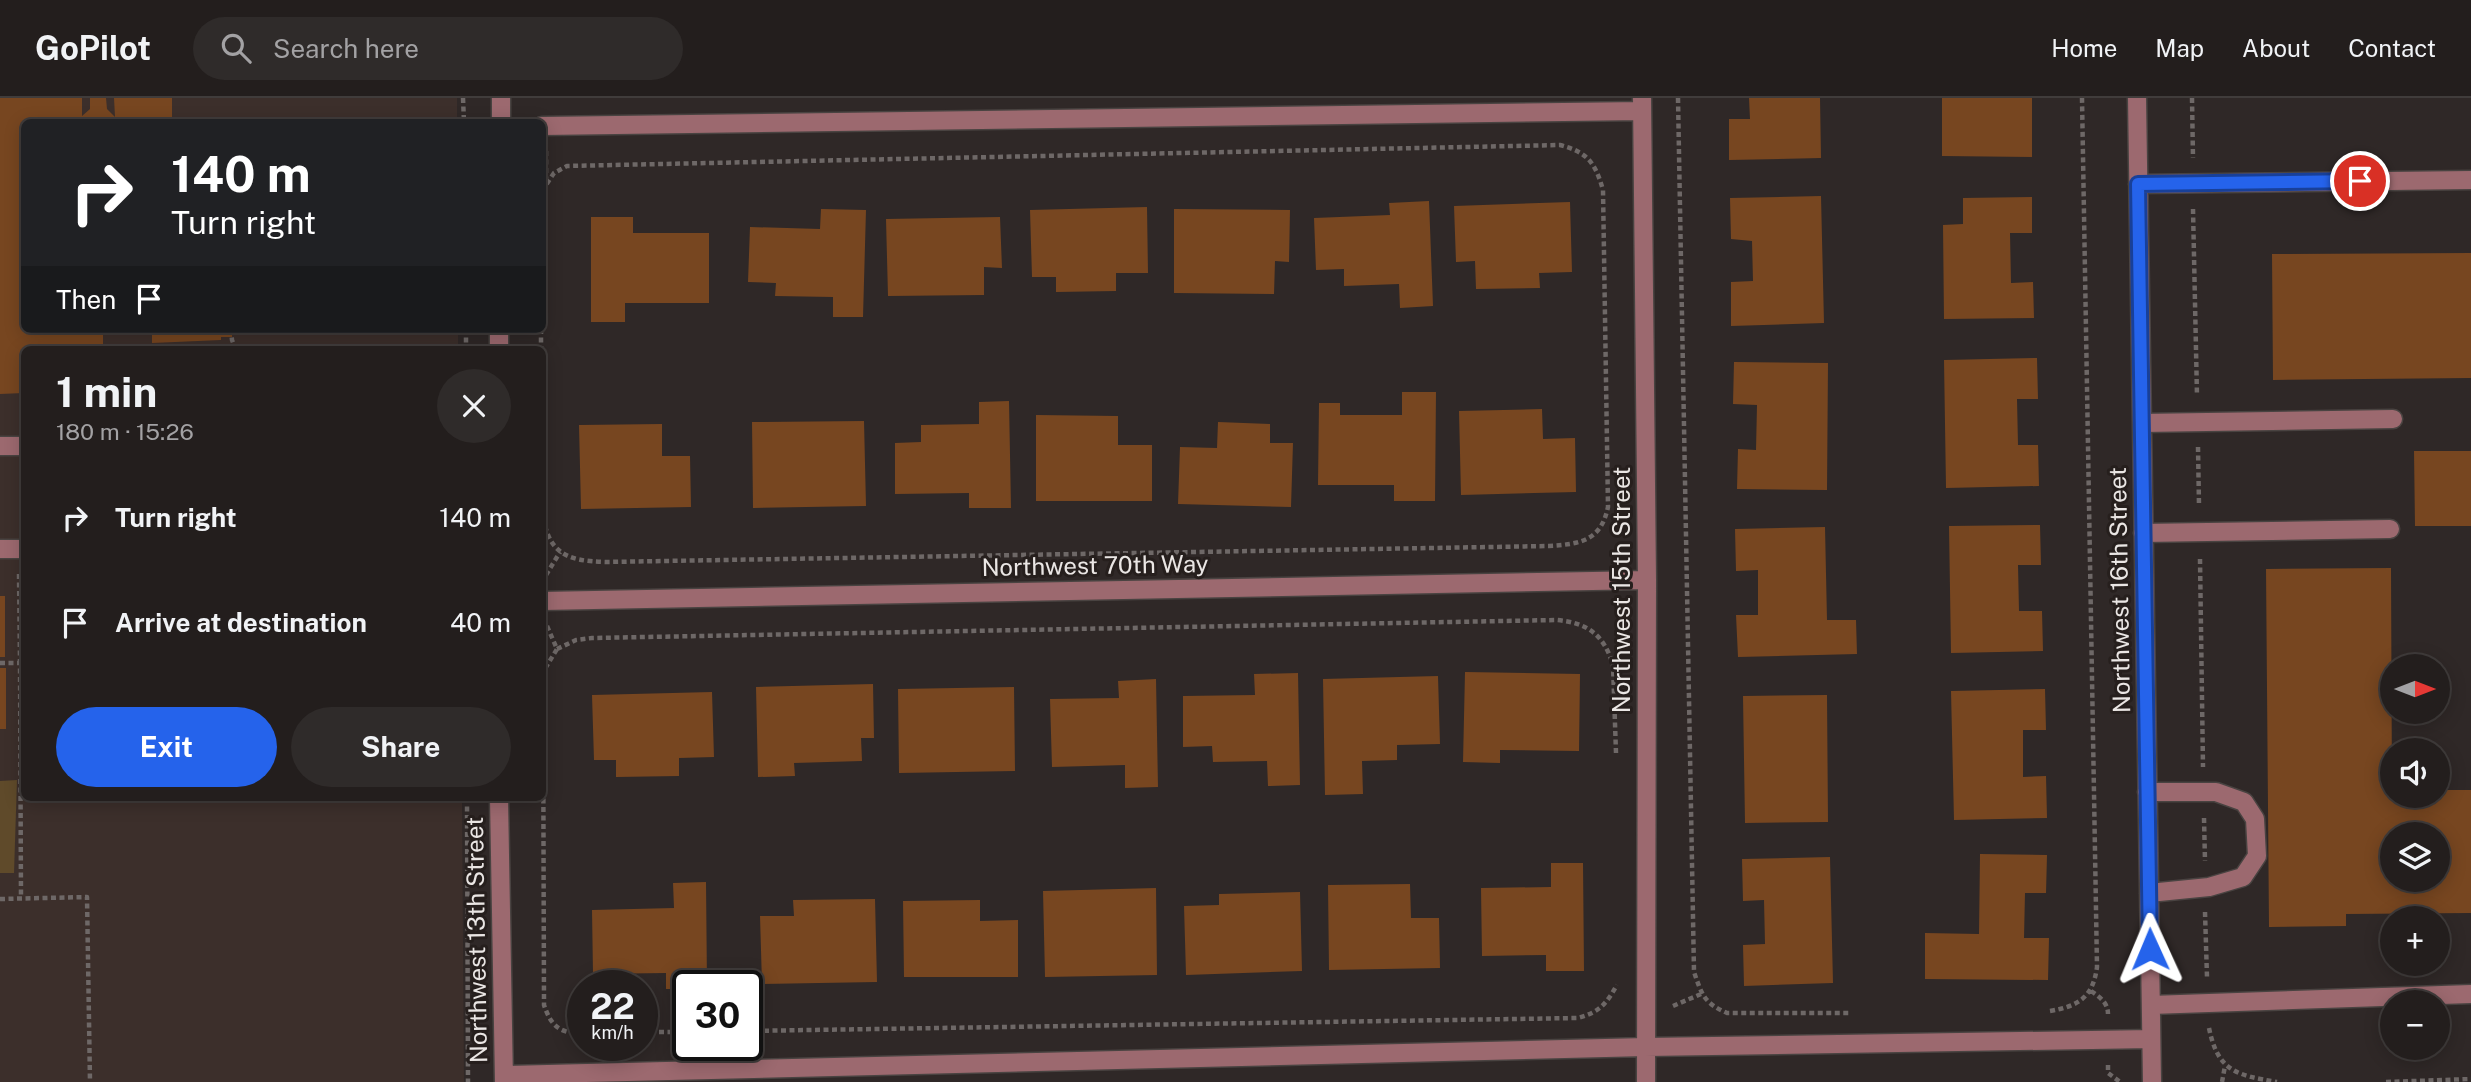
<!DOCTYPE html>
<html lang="en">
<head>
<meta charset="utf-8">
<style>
	:root { --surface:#231e1d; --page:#2f2b2a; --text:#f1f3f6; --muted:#a3a2a4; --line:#403c3b; --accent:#2563eb }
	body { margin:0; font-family:"Public Sans",sans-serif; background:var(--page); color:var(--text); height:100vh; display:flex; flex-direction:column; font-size:26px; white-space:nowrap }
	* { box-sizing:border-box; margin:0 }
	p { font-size:23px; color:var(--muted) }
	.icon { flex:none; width:38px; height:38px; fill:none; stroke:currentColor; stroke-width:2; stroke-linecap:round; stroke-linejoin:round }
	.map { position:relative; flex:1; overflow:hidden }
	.details { position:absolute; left:21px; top:248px; width:525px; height:455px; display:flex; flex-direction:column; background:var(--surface); border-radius:10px; box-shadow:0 4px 18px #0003,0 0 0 2px var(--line) }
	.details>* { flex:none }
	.top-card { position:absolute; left:21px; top:21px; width:525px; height:214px; border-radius:10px; box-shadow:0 4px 18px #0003,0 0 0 2px var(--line); background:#202124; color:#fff; overflow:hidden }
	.needle { width:46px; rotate:90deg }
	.tools { position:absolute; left:2380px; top:556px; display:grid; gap:14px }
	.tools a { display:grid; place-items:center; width:70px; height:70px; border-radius:50%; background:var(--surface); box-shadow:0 4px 18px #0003,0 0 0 2px var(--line); font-size:35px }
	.speed { position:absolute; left:567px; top:872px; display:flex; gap:14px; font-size:35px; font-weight:700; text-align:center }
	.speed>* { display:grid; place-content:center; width:91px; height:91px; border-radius:50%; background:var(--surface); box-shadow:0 4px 18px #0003,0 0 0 2px var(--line); line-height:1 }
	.speed small { font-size:18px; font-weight:400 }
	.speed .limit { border:4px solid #111; border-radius:10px; background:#fff; color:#111 }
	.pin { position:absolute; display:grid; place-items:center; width:60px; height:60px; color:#fff; margin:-30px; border:4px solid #fff; border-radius:50%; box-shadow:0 2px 7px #0007 }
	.me { position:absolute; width:77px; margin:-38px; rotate:359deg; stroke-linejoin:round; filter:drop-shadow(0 0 5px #0008) }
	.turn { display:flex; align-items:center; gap:24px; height:147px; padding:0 35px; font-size:32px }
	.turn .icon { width:91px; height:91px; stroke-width:2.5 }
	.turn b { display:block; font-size:49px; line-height:60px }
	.then { display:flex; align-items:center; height:66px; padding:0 35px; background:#0003; gap:14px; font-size:26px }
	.round { display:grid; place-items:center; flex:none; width:74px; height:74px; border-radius:37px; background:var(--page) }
	.overview { display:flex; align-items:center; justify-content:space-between; height:119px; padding:0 35px }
	h1 { font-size:42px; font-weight:700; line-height:52px }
	.button { display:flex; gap:14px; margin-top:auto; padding:14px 35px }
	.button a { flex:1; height:80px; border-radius:42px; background:var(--accent); color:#fff; font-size:28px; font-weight:700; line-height:80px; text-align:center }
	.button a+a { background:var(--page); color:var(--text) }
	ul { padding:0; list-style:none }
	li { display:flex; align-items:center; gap:21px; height:105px; padding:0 35px }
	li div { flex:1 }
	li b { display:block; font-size:26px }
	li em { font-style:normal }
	header { display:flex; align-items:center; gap:42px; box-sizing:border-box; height:98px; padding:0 35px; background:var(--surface); border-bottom:2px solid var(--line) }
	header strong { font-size:33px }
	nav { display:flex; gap:38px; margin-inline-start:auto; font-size:24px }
	.search { width:490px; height:63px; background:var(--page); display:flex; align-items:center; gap:18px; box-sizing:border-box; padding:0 24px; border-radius:38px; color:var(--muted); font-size:26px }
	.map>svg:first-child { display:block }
	.built { fill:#3c2f2b }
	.green { fill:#5f4a2a }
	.building { fill:#774620; fill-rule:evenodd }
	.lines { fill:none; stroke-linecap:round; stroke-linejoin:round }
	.minor-casing { stroke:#494341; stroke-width:21 }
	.path { stroke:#6e6867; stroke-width:4.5; stroke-dasharray:5 3.5; stroke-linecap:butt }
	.minor { stroke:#9c696f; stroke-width:18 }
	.route-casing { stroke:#184099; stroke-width:18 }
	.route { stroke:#2563eb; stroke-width:12 }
	.labels { text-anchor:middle; stroke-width:6; stroke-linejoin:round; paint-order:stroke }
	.street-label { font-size:24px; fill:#eae6e4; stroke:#261f1d }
</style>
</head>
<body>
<header>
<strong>GoPilot</strong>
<div class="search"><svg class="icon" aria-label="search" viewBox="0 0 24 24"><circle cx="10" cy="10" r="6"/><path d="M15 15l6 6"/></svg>Search here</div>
<nav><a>Home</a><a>Map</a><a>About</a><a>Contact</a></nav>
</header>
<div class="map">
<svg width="2471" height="984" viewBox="0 0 2471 984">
	<rect width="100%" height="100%" fill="#2f2827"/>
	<path class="built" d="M 0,0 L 457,0 L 457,24 L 24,24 L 24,231 L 458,231 L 458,252 L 24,252 L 24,700 L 462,700 L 464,984 L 0,984 Z"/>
	<path class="green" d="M 17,682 L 14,775 L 0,775 L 0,683 Z"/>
	<path class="building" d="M 0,0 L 82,0 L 82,18 L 90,11 L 90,0 L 106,0 L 107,11 L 115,19 L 114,0 L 172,0 L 172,21 L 169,24 L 24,24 L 24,231 L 103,231 L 103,252 L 24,252 L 24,295 L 0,296 Z
		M 1749,0 L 1820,0 L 1821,60 L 1729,62 L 1729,21 L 1750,21 Z
		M 1942,0 L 2032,0 L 2032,59 L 1942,58 Z
		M 1821,98 L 1824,225 L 1731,228 L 1731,184 L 1753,183 L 1752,143 L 1731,141 L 1730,100 Z
		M 2032,99 L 2032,135 L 2010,135 L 2011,185 L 2033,184 L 2034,220 L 1944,221 L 1943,127 L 1963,126 L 1963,100 Z
		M 1429,103 L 1433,208 L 1400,210 L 1399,186 L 1344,188 L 1344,171 L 1316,172 L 1314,120 L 1390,117 L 1389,105 Z
		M 1570,104 L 1572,174 L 1539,175 L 1540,190 L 1476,191 L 1475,163 L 1456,164 L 1454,108 Z
		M 1147,109 L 1148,175 L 1116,175 L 1116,193 L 1056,194 L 1056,179 L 1032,179 L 1030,112 Z
		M 821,111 L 866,112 L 863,219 L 833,219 L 833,199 L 775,198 L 776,185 L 748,184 L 750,129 L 820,131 Z
		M 1174,111 L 1290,112 L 1289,164 L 1275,163 L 1274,196 L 1174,195 Z
		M 591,119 L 633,119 L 633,135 L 709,135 L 709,205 L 625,205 L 625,224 L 591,224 Z
		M 1000,119 L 1002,170 L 984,169 L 984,197 L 888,198 L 886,121 Z
		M 2471,155 L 2471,280 L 2273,282 L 2272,156 Z
		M 152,231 L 232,231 L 232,239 L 221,239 L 221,242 L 152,245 Z
		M 2037,260 L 2038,301 L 2017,301 L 2018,347 L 2038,347 L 2039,388 L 1946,390 L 1944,262 Z
		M 1734,264 L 1828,265 L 1827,392 L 1737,391 L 1738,351 L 1756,352 L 1757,307 L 1733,306 Z
		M 1402,294 L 1436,294 L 1435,403 L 1394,403 L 1394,387 L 1318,387 L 1319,305 L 1340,305 L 1340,317 L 1402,317 Z
		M 1009,303 L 1011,410 L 969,410 L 969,395 L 895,396 L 895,345 L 921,344 L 921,327 L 979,326 L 979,304 Z
		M 1542,311 L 1543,341 L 1575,340 L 1576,394 L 1461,397 L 1459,313 Z
		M 1036,317 L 1118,318 L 1118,347 L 1152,347 L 1152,403 L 1036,403 Z
		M 864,323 L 866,408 L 753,410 L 752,324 Z
		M 1218,324 L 1270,326 L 1270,345 L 1293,345 L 1291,409 L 1178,406 L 1180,349 L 1217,350 Z
		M 662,326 L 662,358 L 690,358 L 691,409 L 581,411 L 579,327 Z
		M 2414,353 L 2471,353 L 2471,428 L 2415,428 Z
		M 2040,427 L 2041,467 L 2018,467 L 2019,513 L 2042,513 L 2043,553 L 1951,555 L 1949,428 Z
		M 1825,429 L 1827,522 L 1856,522 L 1857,556 L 1738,559 L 1736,517 L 1758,517 L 1758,472 L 1736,473 L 1735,431 Z
		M 2391,470 L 2392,698 L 2438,698 L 2438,692 L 2471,692 L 2471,815 L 2346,816 L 2346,828 L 2269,829 L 2266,471 ZM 2392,737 L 2438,737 L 2438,782 L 2392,782 Z
		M 0,498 L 5,498 L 5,559 L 0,559 Z
		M 0,570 L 6,570 L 6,631 L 0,631 Z
		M 1465,574 L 1580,576 L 1579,653 L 1500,652 L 1500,665 L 1463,664 Z
		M 1298,575 L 1300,687 L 1268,688 L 1267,663 L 1213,664 L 1212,648 L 1183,649 L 1183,598 L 1255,597 L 1254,576 Z
		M 1438,578 L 1440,646 L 1397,647 L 1397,662 L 1362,663 L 1363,696 L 1325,697 L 1323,581 Z
		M 1156,581 L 1158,689 L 1125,690 L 1125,667 L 1052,669 L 1050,601 L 1119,600 L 1118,583 Z
		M 873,586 L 874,640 L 861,640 L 862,663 L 794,665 L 795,678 L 758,679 L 756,589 Z
		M 1014,589 L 1015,673 L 899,675 L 898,591 Z
		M 2045,591 L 2046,632 L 2023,632 L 2023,679 L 2046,678 L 2047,720 L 1954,722 L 1951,593 Z
		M 712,594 L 714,659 L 679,660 L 679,678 L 616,679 L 616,662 L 594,662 L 592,597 Z
		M 1827,597 L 1828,724 L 1745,725 L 1743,598 Z
		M 1980,756 L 2047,757 L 2046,795 L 2025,795 L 2024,840 L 2049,840 L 2048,882 L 1925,881 L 1925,835 L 1979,836 Z
		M 1830,759 L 1833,885 L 1744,888 L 1743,847 L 1765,846 L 1764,802 L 1743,803 L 1742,761 Z
		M 1551,765 L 1583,765 L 1584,873 L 1546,873 L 1546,857 L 1482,858 L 1481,790 L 1551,789 Z
		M 706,784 L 707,887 L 688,887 L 688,891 L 666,891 L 666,875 L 593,876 L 592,812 L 674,810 L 673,785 Z
		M 1410,786 L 1411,820 L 1439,820 L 1440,870 L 1329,872 L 1328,787 Z
		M 1156,790 L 1157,877 L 1045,879 L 1043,793 Z
		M 1300,794 L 1302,873 L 1186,877 L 1184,808 L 1219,807 L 1219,796 Z
		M 875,801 L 877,884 L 762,886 L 760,818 L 794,818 L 793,802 Z
		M 980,802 L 980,823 L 1018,822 L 1018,879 L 904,879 L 903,803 Z"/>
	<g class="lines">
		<defs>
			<path id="minor" d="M 501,0 L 501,24
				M 1642,0 L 1647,482 L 1646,984
				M 2137,0 L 2152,984
				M 542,28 L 1642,13
				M 2138,86 L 2471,82
				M 499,252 L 499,231
				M 2142,325 L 2393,321
				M 0,348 L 24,348
				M 2143,435 L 2390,431
				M 0,451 L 24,451
				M 542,503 L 1647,482
				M 2147,694 L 2216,694 L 2244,704 L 2255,721 L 2257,758 L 2243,779 L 2209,789 L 2149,795
				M 499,700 L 504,984
				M 2151,907 L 2471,896
				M 504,977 L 1646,949 L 2151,941"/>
		</defs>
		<use href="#minor" class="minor-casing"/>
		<path class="path" d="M 463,0 L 464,24
			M 1678,0 L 1694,874 C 1702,897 1704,905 1727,915 L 1849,915
			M 2192,0 L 2193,60
			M 546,53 L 546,83
			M 542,93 L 554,75 L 567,68 L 1560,47 C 1587,54 1595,64 1603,92 L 1608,409 C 1601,443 1580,446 1549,448 L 605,464 C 564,463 547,454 542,411
			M 2193,111 L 2197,298
			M 231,231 L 232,242 L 236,252
			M 466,231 L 466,252
			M 541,231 L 541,252
			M 2198,349 L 2199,407
			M 2200,461 L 2203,669
			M 19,476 L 20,565 L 24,565
			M 546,477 L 560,454
			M 547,528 L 557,551 L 543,574 L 544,907 C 551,928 560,936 583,935
			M 557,551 L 576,542 L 592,540 L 1557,522 C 1588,525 1604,537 1613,567
			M 0,565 L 20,565 L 21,800
			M 1616,655 L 1613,567 L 1621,567
			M 467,700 L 468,984
			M 2204,720 L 2205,763
			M 0,801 L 87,799 L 90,984
			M 2205,814 L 2207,879
			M 2091,893 C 2100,899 2108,905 2108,916
			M 1673,908 L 1701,896
			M 2050,913 C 2079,908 2093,899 2097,869 L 2082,0
			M 2209,930 C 2218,974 2237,977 2277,984
			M 747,933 L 1578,920 C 1600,914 1606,906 1617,887
			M 642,934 L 688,934
			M 2108,967 L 2108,975 L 2120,984
			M 2222,984 L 2225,968
			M 2386,984 L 2471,981"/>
		<use href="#minor" class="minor"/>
	</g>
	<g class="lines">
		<defs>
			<path id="route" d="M 2150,851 L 2138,86 L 2360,83"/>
		</defs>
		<use href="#route" class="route-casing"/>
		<use href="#route" class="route"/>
	</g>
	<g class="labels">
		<g class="street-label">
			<text transform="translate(1095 468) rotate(-1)" y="8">Northwest 70th Way</text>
			<text transform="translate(1622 492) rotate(-90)" y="8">Northwest 15th Street</text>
			<text transform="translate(2120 492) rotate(-91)" y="8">Northwest 16th Street</text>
			<text transform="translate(477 842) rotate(-91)" y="8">Northwest 13th Street</text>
		</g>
	</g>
</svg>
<div class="tools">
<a><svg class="needle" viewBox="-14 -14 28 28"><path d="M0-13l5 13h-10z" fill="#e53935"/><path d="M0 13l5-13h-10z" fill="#a3a2a4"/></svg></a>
<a><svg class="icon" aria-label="sound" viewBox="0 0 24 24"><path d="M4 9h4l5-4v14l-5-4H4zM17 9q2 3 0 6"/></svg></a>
<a><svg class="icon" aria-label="layers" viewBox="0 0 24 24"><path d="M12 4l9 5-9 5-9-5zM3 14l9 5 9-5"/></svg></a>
<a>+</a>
<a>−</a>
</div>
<div class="speed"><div>22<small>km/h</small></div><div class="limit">30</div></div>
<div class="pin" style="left:2360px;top:83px;background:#d93025"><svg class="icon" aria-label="arrive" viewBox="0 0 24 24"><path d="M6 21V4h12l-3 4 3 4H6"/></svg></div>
<svg class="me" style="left:2150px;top:851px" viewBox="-20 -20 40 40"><path d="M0-17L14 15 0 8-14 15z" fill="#2563eb" stroke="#fff" stroke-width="4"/></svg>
<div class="top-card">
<div class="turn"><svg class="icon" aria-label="right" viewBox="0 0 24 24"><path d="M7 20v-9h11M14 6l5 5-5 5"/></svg><div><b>140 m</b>Turn right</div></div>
<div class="then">Then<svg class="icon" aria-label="arrive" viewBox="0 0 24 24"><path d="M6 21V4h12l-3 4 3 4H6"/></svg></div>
</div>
<section class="details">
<div class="overview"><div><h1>1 min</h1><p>180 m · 15:26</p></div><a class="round"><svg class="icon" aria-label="close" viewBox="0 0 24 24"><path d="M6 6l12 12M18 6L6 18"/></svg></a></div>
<ul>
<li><svg class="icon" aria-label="right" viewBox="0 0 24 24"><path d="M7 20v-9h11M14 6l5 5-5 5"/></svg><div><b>Turn right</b></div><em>140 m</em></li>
<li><svg class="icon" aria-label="arrive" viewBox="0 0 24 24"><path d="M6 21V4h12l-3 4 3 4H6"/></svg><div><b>Arrive at destination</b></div><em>40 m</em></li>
</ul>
<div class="button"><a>Exit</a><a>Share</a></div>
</section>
</div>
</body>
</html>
